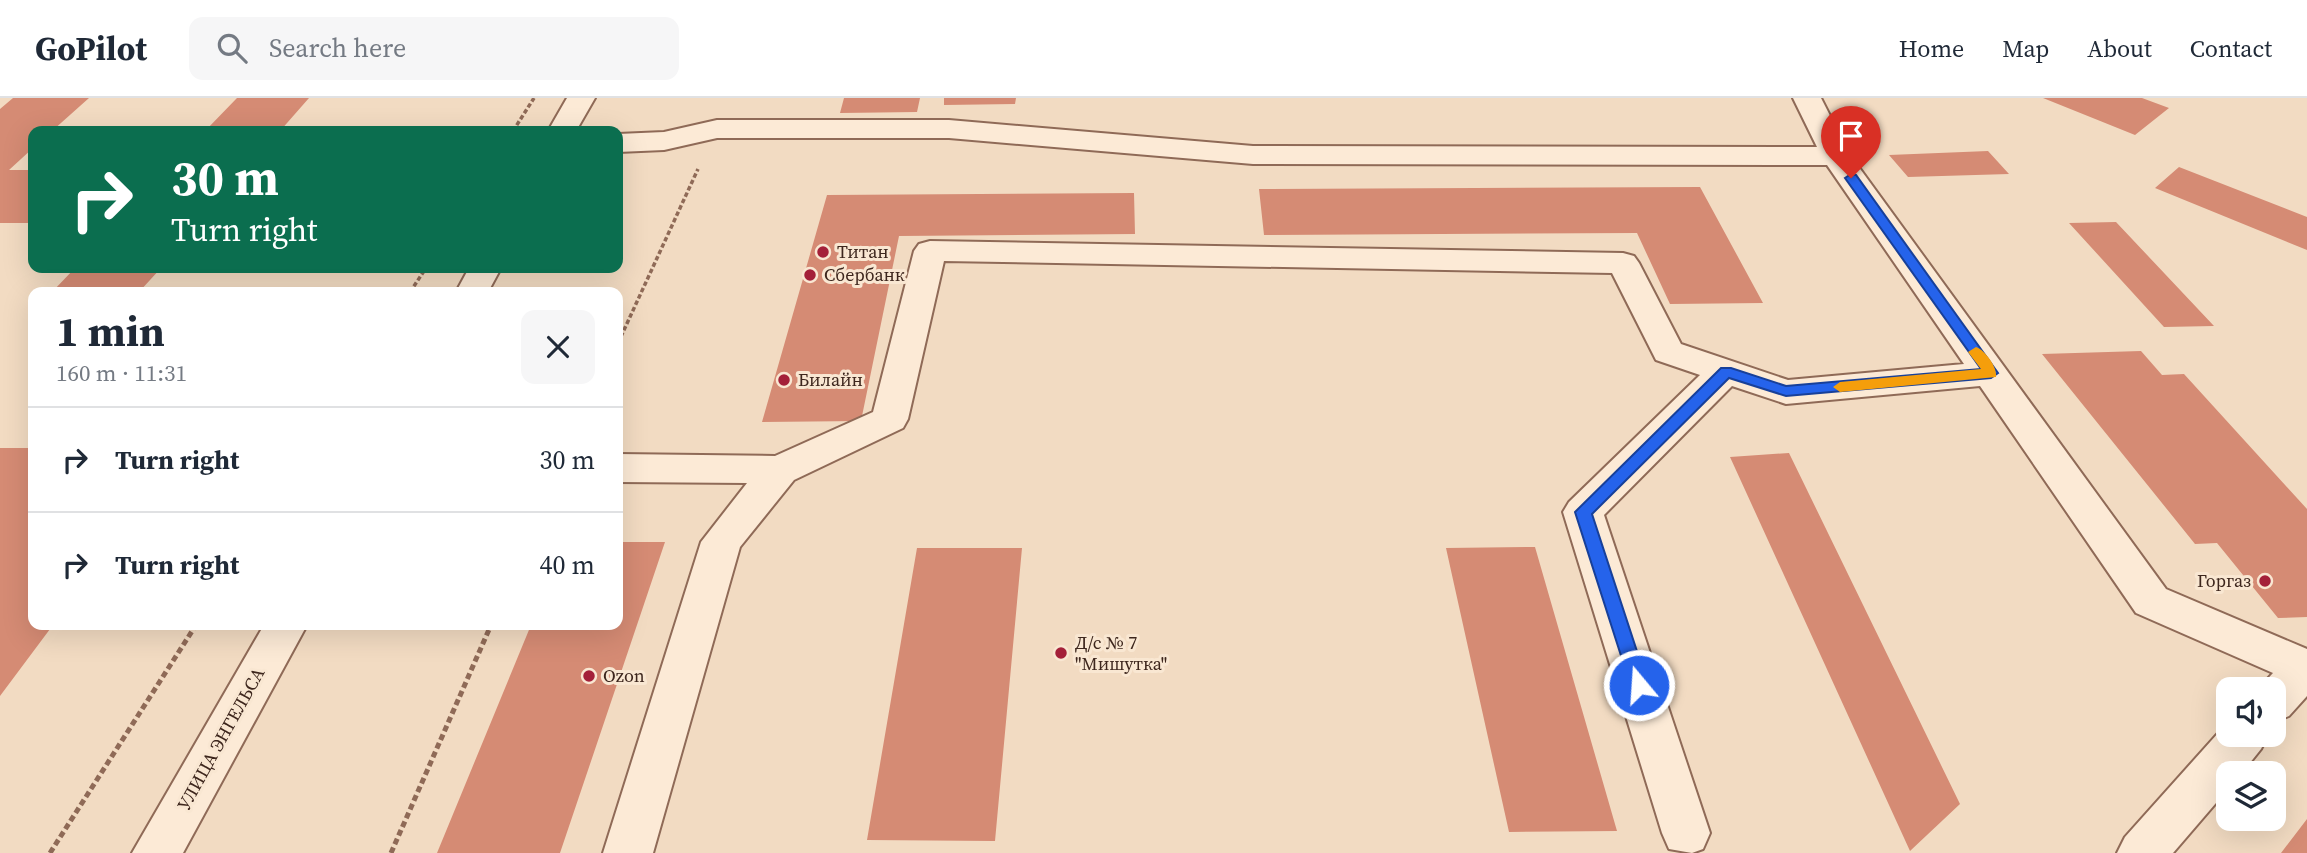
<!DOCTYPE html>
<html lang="en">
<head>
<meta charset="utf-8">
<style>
	:root { --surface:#fff; --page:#f6f6f7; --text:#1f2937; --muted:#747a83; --line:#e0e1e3 }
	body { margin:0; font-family:"Source Serif 4",serif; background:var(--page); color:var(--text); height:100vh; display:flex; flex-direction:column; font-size:26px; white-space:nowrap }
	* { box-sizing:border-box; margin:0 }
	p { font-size:23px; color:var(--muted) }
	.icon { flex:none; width:38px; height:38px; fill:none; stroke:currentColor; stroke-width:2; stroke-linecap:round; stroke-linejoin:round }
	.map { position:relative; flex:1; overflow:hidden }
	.panel { position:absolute; left:28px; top:189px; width:595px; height:343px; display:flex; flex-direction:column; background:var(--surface); border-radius:14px; box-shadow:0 7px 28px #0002 }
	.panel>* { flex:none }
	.guide { position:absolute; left:28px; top:28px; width:595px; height:147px; border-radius:14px; box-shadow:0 7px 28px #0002; background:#0b6e4f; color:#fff; overflow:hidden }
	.fabs { position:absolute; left:2216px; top:579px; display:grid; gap:14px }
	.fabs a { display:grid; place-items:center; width:70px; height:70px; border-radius:14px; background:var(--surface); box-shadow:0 7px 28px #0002; font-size:35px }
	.pin { position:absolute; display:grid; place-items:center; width:60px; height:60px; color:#fff; margin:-72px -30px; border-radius:50% 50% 50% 0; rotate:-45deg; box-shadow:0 0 7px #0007 }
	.pin .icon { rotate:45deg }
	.me { position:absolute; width:77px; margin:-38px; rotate:342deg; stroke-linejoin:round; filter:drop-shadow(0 0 5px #0008) }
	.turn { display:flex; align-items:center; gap:24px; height:147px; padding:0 28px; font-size:32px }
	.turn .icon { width:91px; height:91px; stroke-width:2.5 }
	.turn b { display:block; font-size:49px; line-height:60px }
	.round { display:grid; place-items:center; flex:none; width:74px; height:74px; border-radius:14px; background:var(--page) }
	.overview { display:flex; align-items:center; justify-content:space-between; height:119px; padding:0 28px }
	h1 { font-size:42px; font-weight:700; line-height:52px }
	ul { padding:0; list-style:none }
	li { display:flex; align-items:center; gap:21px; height:105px; padding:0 28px; border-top:2px solid var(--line) }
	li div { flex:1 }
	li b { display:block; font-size:26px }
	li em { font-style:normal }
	header { display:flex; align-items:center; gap:42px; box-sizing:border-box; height:98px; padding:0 35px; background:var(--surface); border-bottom:2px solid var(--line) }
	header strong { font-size:33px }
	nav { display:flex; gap:38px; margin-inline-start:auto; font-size:24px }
	.search { width:490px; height:63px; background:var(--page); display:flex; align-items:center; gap:18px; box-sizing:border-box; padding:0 24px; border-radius:14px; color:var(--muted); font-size:26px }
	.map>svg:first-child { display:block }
	.building { fill:#d58b74 }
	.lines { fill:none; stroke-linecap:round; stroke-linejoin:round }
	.minor-casing { stroke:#8f6a57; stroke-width:4 }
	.path-far1 { stroke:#8f6a57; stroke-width:3.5; stroke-dasharray:4.5 2.5; stroke-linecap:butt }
	.path { stroke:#8f6a57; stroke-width:5; stroke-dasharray:6 3.5; stroke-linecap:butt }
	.minor { fill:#fcead6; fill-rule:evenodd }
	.route { fill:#2563eb; stroke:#184099; stroke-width:2 }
	.slow { fill:#f59e0b }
	.poi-dot { fill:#a42039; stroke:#f9e7d2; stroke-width:2.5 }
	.labels { text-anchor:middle; stroke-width:6; stroke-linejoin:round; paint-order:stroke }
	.poi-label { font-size:18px; fill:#3d261d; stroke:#f9e7d2; text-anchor:start }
	.street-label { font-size:18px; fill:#3d261d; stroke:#f9e7d2 }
</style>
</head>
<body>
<header>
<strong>GoPilot</strong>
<div class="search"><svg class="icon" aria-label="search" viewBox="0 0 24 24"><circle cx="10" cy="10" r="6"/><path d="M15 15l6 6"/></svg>Search here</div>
<nav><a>Home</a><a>Map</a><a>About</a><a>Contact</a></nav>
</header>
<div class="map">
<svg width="2307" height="755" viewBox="0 0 2307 755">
	<rect width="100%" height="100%" fill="#f2dbc2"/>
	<path class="building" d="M 13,0 L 89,0 L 52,33 L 33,33 L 33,50 L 9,72 L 33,72 L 33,125 L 0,125 L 0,11 Z
		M 237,0 L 309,0 L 280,33 L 205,33 Z
		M 844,0 L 920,0 L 917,14 L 840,15 Z
		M 944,0 L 1016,0 L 1015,6 L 944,7 Z
		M 2043,0 L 2142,0 L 2169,10 L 2135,37 Z
		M 1988,53 L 2009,76 L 1908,79 L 1889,57 Z
		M 2179,69 L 2307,119 L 2307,152 L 2155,90 Z
		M 1700,89 L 1763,205 L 1670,206 L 1637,135 L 1264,137 L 1259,91 Z
		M 1134,95 L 1135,136 L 899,138 L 861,323 L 762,324 L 827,97 Z
		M 2116,124 L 2214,228 L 2164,229 L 2069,125 Z
		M 75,170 L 161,170 L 139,194 L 52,194 Z
		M 2141,253 L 2162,277 L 2184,276 L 2307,411 L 2307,519 L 2278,520 L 2217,445 L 2195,446 L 2042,256 Z
		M 0,350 L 33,350 L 33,527 L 53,527 L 0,598 Z
		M 1789,355 L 1960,706 L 1910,753 L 1730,359 Z
		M 618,444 L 665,444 L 560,755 L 437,755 L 531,527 L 618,527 Z
		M 1535,449 L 1617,733 L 1509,734 L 1446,450 Z
		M 917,450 L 1022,450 L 995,743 L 867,742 Z
		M 2307,721 L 2307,755 L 2281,755 Z"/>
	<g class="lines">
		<defs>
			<path id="minor" d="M 567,0 L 595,0 L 576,33 L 548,33 Z
				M 1793,0 L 1821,0 L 1850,57 L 2166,491 L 2307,551 L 2307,598 L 2289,618 L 2273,624 L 2273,592 L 2257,592 L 2273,575 L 2136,515 L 1980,288 L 1786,306 L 1732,288 L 1604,417 L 1710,735 L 1703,751 L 1692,755 L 1669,751 L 1662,735 L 1563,414 L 1569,404 L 1700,277 L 1656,262 L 1612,175 L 944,163 L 908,321 L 903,330 L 794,382 L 740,449 L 653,755 L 603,755 L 701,444 L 747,385 L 618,384 L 618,356 L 775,358 L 873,314 L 914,153 L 919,146 L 930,143 L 1623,155 L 1634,158 L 1639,165 L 1681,246 L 1788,282 L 1964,266 L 1827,67 L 1253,66 L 949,40 L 717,40 L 664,52 L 618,54 L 618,36 L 664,34 L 717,22 L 949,22 L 1253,48 L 1817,49 Z
				M 469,170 L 501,170 L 488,194 L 456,194 Z
				M 264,527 L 307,527 L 183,755 L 132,755 Z
				M 2228,624 L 2228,637 L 2268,637 L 2261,651 L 2241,676 L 2228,676 L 2228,691 L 2173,755 L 2117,755 L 2125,739 Z"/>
		</defs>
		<use href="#minor" class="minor-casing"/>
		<path class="path-far1" d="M 513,33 L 534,0
			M 410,194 L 426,170
			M 618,245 L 698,71"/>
		<path class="path" d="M 50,755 L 196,527
			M 391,755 L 491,527"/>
		<use href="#minor" class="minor"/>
	</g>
	<path class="route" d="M 1851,76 L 1856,77 L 1998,275 L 1991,280 L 1786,298 L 1729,280 L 1592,416 L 1648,587 L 1639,594 L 1632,592 L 1575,414 L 1721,270 L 1731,270 L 1786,288 L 1981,271 L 1845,80 Z"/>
	<path class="slow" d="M 1976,249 C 1985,252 1998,270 1996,279 L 1840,294 L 1833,289 L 1840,284 L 1981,271 L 1968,254 Z"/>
	<g class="poi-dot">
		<circle cx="823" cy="154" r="7"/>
		<circle cx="810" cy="177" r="7"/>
		<circle cx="784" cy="282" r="7"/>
		<circle cx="2265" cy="483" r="7"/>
		<circle cx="1061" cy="555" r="7"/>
		<circle cx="589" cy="578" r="7"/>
	</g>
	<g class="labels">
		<g class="poi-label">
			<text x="837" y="160">Титан</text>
			<text x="824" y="183">Сбербанк</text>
			<text x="798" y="288">Билайн</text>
			<text x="2251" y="489" text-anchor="end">Горгаз</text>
			<text x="1075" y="551">Д/с № 7<tspan x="1075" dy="21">"Мишутка"</tspan></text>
			<text x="603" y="584">Ozon</text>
		</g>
		<g class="street-label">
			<text transform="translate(221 641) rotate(-61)" y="6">УЛИЦА ЭНГЕЛЬСА</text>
		</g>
	</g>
</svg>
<div class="fabs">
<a><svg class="icon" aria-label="sound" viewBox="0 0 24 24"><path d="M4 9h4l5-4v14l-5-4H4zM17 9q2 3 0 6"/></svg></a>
<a><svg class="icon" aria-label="layers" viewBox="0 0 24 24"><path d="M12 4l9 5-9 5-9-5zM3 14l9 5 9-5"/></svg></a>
</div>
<div class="pin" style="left:1851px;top:80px;background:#d93025"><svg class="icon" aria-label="arrive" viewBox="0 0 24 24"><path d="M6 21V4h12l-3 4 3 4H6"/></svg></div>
<svg class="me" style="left:1639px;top:587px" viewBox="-20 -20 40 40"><circle r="17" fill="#2563eb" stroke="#fff" stroke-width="3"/><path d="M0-11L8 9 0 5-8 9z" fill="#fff"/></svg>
<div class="guide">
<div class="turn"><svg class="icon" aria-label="right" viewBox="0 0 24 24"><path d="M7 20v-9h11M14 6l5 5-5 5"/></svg><div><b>30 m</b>Turn right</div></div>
</div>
<section class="panel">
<div class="overview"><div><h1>1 min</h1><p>160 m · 11:31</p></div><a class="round"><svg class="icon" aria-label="close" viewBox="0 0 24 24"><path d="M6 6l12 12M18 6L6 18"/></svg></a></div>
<ul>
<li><svg class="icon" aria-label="right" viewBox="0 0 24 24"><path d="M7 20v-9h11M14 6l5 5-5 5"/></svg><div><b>Turn right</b></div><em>30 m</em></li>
<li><svg class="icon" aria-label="right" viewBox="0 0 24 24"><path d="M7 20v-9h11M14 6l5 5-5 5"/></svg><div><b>Turn right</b></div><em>40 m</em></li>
</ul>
</section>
</div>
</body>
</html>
